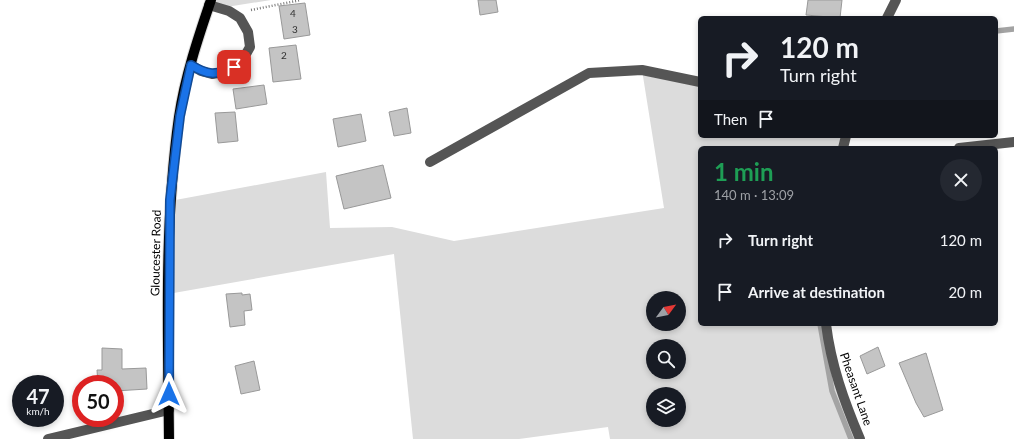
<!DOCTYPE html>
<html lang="en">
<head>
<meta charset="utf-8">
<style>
	:root { --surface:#171b24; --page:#242831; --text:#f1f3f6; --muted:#9ea1a6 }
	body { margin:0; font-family:Lato,sans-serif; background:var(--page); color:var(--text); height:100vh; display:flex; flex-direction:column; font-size:15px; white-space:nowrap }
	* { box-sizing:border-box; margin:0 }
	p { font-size:13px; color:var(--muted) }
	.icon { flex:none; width:22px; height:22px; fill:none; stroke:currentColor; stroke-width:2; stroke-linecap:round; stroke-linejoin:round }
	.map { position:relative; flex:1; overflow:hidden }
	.details { position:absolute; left:698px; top:146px; width:300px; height:180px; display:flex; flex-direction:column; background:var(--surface); border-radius:6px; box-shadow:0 2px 6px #0003 }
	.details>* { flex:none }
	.banner { position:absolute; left:698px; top:16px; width:300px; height:122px; border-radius:6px; box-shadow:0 2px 6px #0003; background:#171b24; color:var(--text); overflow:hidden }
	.needle { width:26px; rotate:58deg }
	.buttons { position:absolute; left:646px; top:291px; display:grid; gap:8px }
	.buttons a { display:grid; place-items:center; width:40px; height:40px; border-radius:50%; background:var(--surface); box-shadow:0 2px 6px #0003; font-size:20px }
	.speed { position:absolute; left:12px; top:375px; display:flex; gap:8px; font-size:20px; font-weight:700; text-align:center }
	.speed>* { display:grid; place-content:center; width:52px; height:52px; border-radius:50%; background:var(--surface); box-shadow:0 2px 6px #0003; line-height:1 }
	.speed small { font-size:10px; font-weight:400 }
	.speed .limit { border:6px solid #d22; background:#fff; color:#111 }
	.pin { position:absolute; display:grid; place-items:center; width:34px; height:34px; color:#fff; margin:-17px; border-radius:8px; box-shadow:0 2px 6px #0006 }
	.me { position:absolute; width:44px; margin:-22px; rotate:0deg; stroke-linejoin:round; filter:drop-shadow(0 0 3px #0008) }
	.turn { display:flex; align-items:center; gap:14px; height:84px; padding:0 16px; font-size:18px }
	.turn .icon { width:52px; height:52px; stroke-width:2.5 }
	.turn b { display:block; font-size:28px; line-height:34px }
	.then { display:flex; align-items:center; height:38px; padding:0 16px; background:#0003; gap:8px; font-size:15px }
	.round { display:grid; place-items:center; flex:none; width:42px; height:42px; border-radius:21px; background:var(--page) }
	.headline { display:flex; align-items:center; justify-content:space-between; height:68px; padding:0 16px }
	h1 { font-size:24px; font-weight:700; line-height:30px; color:#1e9e55 }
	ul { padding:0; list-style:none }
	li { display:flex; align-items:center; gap:12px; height:52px; padding:0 16px }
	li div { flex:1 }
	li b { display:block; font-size:15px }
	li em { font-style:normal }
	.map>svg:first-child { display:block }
	.green { fill:#dcdcdc; fill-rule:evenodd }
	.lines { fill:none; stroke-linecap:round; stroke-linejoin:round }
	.stream { stroke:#a3a3a3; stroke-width:5.5 }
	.building { fill:#c4c4c4; stroke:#999 }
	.major-casing { stroke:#dbdbdb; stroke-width:12 }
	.path { stroke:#777; stroke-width:2.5; stroke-dasharray:1 2; stroke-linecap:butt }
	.minor { stroke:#555; stroke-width:10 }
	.major { stroke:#000; stroke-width:10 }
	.route-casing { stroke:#114b97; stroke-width:10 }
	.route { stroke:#1a73e8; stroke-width:7 }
	.labels { text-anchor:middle; stroke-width:3; stroke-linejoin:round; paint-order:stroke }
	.number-label { font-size:10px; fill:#313131 }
	.street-label { font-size:12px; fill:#000; stroke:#fff }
</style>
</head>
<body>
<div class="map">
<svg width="1014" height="439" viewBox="0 0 1014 439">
	<rect width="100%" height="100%" fill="#fff"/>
	<path class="green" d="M 211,0 L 271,0 L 220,8 Z
		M 642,70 L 700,82 L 700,136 L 846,136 L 843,148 L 700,148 L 700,324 L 826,324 L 860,439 L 610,439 L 608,427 L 519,439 L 413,439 L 394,254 L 168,294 L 170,201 L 326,172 L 330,228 L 392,227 L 454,241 L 664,208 ZM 653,298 L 679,298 L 679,324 L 653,324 ZM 653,346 L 679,346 L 679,372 L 653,372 ZM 653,394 L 679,394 L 679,420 L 653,420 Z"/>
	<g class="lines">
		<path class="stream" d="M 996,31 L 1014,29
			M 820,324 L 832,391 L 851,439"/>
	</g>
	<path class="building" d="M 478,0 L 496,0 L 498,12 L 480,15 Z
		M 808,0 L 842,0 L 840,18 L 806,15 Z
		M 305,3 L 310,35 L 284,39 L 279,6 Z
		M 296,45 L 301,79 L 273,82 L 269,48 Z
		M 264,85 L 267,104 L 236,109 L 233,89 Z
		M 407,108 L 411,133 L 394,136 L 389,112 Z
		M 235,112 L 238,141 L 218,143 L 215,113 Z
		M 361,114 L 366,141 L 338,147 L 333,119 Z
		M 383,165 L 391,198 L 344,209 L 336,176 Z
		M 242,293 L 242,295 L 250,294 L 252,310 L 244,311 L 245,325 L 230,327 L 226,294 Z
		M 878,347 L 885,366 L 867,374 L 860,356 Z
		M 102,348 L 122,349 L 122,369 L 146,368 L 147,389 L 115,391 L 115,384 L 98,384 L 97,370 L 102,370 Z
		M 926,353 L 943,410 L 924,417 L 916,403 L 899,363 Z
		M 254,361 L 260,390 L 241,394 L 235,366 Z"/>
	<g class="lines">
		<defs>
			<path id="major" d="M 169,439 C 168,332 164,224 179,117 C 185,77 198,38 211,0"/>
		</defs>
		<use href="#major" class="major-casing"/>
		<path class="path" d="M 251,10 L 301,0"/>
		<path class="minor" d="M 887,18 L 896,0
			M 191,65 L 201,71 L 212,74 L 224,72 L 242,61 L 250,47 L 248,32 L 240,18 L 229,11 L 209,5
			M 843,148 L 846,136
			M 959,148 L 1014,142
			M 430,162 L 589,73 L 642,70 L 700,82
			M 826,324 C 831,365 844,401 860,439
			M 48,439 L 169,410"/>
		<use href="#major" class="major"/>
	</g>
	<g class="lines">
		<defs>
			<path id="route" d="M 169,394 L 170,200 L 180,116 L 191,65 C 207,75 216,76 234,67"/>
		</defs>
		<use href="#route" class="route-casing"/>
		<use href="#route" class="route"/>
	</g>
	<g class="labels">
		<g class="number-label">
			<text x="293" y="17">4</text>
			<text x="295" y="33">3</text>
			<text x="284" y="59">2</text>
		</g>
		<g class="street-label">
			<text transform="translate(156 253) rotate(-89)" y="4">Gloucester Road</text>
			<text transform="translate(856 389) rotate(71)" y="4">Pheasant Lane</text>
		</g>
	</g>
</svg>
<div class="buttons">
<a><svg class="needle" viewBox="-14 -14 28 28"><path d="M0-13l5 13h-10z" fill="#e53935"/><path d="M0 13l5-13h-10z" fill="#9ea1a6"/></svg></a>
<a><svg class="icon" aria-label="search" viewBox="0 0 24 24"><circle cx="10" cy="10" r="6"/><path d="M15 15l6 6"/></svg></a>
<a><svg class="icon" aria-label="layers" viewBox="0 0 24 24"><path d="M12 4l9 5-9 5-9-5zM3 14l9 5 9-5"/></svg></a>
</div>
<div class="speed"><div>47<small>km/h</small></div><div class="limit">50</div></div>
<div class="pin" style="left:234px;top:67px;background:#d93025"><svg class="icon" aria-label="arrive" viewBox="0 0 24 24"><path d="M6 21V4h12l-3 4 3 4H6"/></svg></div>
<svg class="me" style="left:169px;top:394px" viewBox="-20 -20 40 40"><path d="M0-17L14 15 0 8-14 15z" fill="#1a73e8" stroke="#fff" stroke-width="4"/></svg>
<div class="banner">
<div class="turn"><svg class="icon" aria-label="right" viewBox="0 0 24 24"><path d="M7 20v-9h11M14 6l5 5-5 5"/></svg><div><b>120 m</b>Turn right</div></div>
<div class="then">Then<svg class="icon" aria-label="arrive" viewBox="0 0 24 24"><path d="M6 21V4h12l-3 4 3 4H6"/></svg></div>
</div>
<section class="details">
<div class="headline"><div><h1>1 min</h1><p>140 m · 13:09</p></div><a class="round"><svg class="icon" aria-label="close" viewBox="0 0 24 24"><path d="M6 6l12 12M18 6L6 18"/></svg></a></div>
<ul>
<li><svg class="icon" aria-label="right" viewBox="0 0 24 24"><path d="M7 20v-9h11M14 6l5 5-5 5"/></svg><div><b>Turn right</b></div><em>120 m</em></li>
<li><svg class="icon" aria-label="arrive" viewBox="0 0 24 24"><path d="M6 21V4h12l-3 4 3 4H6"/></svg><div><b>Arrive at destination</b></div><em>20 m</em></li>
</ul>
</section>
</div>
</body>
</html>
